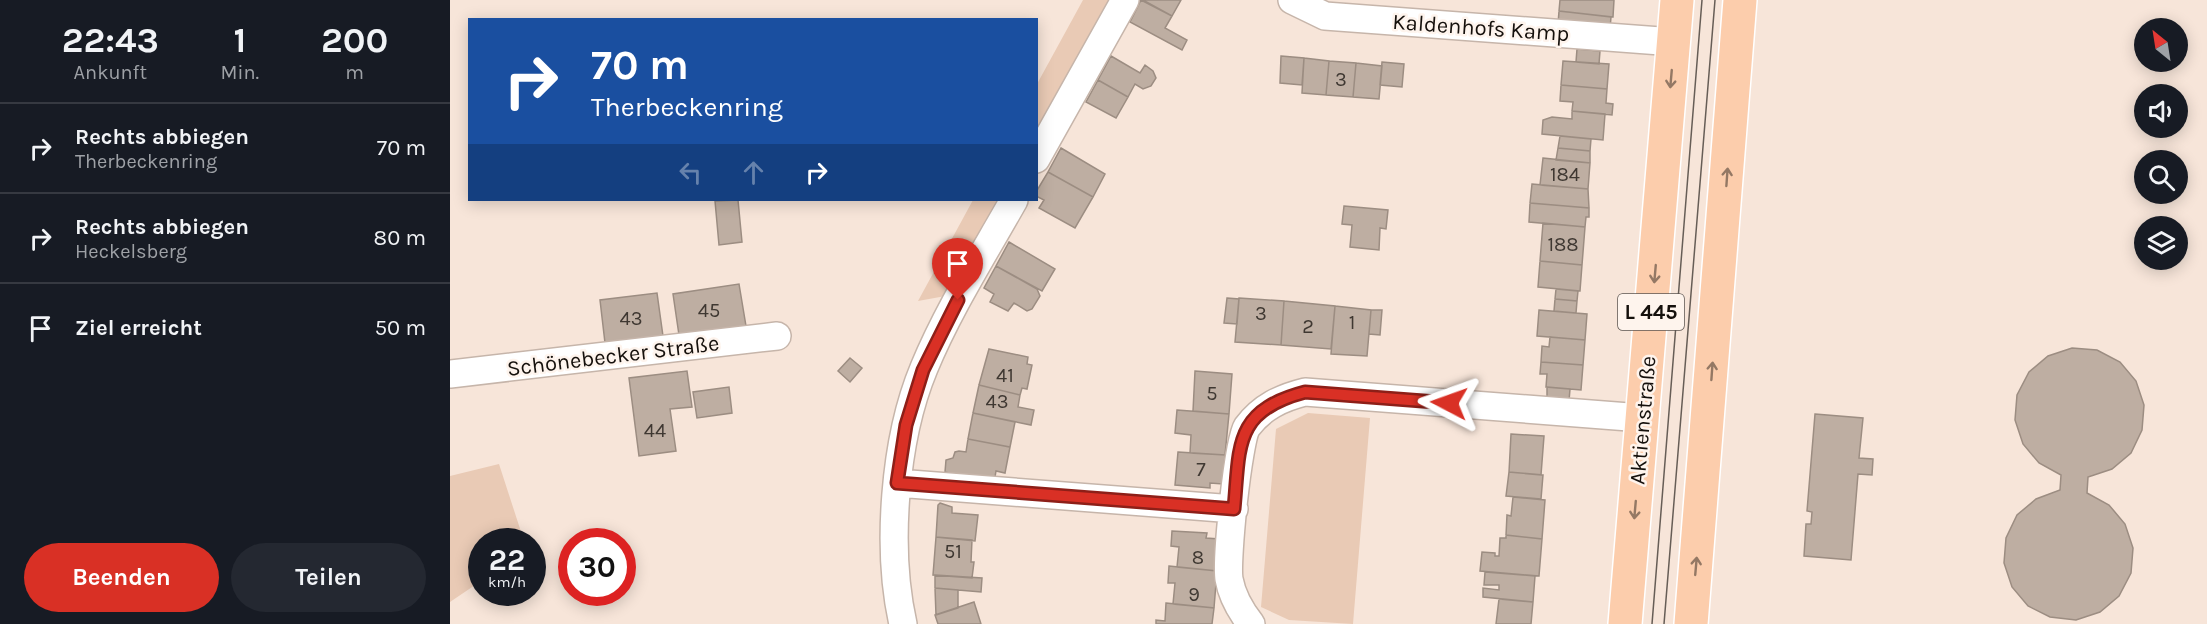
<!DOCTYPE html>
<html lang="de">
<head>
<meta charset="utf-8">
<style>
	:root { --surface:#171b24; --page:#242831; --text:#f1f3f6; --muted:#9ea1a6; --line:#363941; --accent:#d93025 }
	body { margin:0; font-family:Karla,sans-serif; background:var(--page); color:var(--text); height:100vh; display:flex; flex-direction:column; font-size:22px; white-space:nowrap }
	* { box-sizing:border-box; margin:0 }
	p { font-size:20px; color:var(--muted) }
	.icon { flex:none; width:33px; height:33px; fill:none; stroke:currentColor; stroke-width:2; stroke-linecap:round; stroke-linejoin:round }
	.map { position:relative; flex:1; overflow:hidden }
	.sheet { display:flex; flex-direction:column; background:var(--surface); width:450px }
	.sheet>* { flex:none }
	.guide { position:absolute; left:18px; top:18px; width:570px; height:183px; border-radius:0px; box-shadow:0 3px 15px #0003; background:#1a4fa0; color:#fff; overflow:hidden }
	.needle { width:39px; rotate:330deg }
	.fabs { position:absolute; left:1684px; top:18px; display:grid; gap:12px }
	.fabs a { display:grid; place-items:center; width:54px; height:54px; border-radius:50%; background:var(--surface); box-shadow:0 3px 15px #0003; font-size:30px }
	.speed { position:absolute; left:18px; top:528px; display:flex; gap:12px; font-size:30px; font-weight:700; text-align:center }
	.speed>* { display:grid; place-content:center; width:78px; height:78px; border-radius:50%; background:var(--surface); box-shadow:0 3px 15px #0003; line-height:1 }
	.speed small { font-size:15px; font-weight:400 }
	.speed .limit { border:9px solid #d22; background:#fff; color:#111 }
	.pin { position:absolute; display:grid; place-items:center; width:51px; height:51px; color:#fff; margin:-62px -26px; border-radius:50% 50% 50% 0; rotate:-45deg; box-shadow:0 0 6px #0007 }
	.pin .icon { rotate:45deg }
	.me { position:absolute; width:66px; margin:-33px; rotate:274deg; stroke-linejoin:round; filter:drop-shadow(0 0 4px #0008) }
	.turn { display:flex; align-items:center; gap:21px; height:126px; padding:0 24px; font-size:27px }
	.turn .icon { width:78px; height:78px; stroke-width:2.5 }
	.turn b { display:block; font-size:42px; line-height:51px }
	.lanes { display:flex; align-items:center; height:57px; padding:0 24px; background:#0003; justify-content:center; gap:30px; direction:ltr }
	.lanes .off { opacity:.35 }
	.eta { display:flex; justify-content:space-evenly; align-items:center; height:102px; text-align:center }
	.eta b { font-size:36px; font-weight:700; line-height:42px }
	.button { display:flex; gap:12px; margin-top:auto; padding:12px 24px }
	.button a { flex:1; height:69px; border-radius:36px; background:var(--accent); color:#fff; font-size:24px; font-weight:700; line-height:69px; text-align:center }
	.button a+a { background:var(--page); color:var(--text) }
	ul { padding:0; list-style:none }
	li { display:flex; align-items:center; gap:18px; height:90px; padding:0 24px; border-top:2px solid var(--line) }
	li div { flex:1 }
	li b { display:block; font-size:22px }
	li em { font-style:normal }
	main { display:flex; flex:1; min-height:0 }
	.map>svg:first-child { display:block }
	.green { fill:#e9cab5 }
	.building { fill:#beaea2; stroke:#9c8d82; stroke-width:1.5 }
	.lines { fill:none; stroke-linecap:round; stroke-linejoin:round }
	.street-casing { stroke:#c6b5aa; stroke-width:30 }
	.primary-casing { stroke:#fff; stroke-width:36 }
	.street { stroke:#fff; stroke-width:27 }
	.primary { stroke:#fccdac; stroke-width:33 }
	.tram { stroke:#665d56; stroke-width:1.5 }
	.oneway { stroke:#947864 }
	.route-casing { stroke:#8d1f18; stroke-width:15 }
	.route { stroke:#d93025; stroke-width:10 }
	.labels { text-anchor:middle; stroke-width:5; stroke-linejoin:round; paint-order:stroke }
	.number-label { font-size:20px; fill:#3f3832 }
	.shield { fill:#fef4ed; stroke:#5b5450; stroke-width:1.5 }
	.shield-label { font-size:21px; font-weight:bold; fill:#15100c }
	.street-label { font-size:22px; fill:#15100c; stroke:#fef4ed }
</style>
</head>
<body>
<main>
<section class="sheet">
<div class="eta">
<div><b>22:43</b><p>Ankunft</p></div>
<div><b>1</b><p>Min.</p></div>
<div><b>200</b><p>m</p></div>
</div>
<ul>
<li><svg class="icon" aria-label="right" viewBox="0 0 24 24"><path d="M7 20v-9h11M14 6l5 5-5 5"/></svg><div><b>Rechts abbiegen</b><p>Therbeckenring</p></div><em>70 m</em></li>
<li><svg class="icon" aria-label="right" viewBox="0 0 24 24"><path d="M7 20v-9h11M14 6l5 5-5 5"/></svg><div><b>Rechts abbiegen</b><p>Heckelsberg</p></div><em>80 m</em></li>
<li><svg class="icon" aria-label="arrive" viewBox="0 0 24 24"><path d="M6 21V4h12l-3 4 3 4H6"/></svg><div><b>Ziel erreicht</b></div><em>50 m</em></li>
</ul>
<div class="button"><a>Beenden</a><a>Teilen</a></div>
</section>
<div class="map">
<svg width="1757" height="624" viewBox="0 0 1757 624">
	<rect width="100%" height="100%" fill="#f7e5d9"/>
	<path class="green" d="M 633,0 L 663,0 L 587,139 L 587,84 Z
		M 523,200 L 553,200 L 501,295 L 468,301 Z
		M 858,413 L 920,418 L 903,624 L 839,620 L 811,607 L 826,429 Z
		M 49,464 L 74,541 L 32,542 L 31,581 L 0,602 L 0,476 Z"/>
	<path class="building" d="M 691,0 L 722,16 L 715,28 L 737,40 L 732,50 L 680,22 Z
		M 693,0 L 731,0 L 722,16 Z
		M 1110,0 L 1164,0 L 1163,17 L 1109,11 Z
		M 1109,11 L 1161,17 L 1160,29 L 1108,24 Z
		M 1127,49 L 1150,51 L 1149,64 L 1126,62 Z
		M 661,56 L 690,73 L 695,65 L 703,71 L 706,78 L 701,86 L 693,89 L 685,84 L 678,97 L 648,80 Z
		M 831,56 L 854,58 L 852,85 L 830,83 Z
		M 854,58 L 879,61 L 876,95 L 852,93 Z
		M 879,61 L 906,63 L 903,97 L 876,95 Z
		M 1113,61 L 1159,64 L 1157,89 L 1111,85 Z
		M 932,62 L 954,64 L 952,87 L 930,85 Z
		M 906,63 L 932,66 L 929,99 L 903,97 Z
		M 648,80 L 678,97 L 666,118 L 636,102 Z
		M 1111,85 L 1157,89 L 1156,103 L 1163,104 L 1162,115 L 1122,111 L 1123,102 L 1110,101 Z
		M 1122,111 L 1155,114 L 1153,140 L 1092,134 L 1093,120 L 1102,117 L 1122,119 Z
		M 1110,136 L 1141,139 L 1140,151 L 1108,148 Z
		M 611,148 L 655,174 L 643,197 L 598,172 Z
		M 1108,148 L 1140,151 L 1140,163 L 1106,160 Z
		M 1093,158 L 1140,163 L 1138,189 L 1090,185 Z
		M 598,172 L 643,197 L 625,228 L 589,208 L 594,200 L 586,196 L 586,192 Z
		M 1082,184 L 1138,189 L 1139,208 L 1080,203 Z
		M 288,200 L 292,242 L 269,245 L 265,201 Z
		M 1080,203 L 1139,208 L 1139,217 L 1136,217 L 1135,227 L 1079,222 Z
		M 894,206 L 938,210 L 936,229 L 930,228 L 929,250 L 900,247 L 902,225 L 892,224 Z
		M 1093,223 L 1135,227 L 1132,265 L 1090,261 Z
		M 559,242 L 605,269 L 592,291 L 546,266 Z
		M 1090,261 L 1132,265 L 1130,291 L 1088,287 Z
		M 546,266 L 587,289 L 590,296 L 582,309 L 577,311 L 564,303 L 558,311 L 540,302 L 544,294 L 534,288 Z
		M 289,284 L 296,326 L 229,335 L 223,294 Z
		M 1106,289 L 1128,291 L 1127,301 L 1105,299 Z
		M 207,293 L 213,336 L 155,343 L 150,300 Z
		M 777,298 L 789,299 L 787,324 L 774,323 Z
		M 789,298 L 834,301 L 831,345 L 785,342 Z
		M 1105,299 L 1127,301 L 1126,313 L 1104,311 Z
		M 834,301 L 885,306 L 881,349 L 831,345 Z
		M 885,306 L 921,310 L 917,356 L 881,354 Z
		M 921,310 L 932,310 L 930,335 L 919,334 Z
		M 1089,310 L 1137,314 L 1135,340 L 1087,336 Z
		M 1100,337 L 1135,340 L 1133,365 L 1091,362 L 1092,346 L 1099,347 Z
		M 1622,348 L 1647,350 L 1670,362 L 1686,381 L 1694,405 L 1692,430 L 1681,453 L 1662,469 L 1638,477 L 1637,493 L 1659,505 L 1675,524 L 1683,548 L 1681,573 L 1669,596 L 1650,612 L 1626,620 L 1600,617 L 1578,606 L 1562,587 L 1554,563 L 1556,538 L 1567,515 L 1586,499 L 1610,490 L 1611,475 L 1589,463 L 1573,444 L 1565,420 L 1567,395 L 1579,372 L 1598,356 Z
		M 539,349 L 578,357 L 577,364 L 582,365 L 577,389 L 572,388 L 570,395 L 529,385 Z
		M 400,358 L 412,368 L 400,382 L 388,371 Z
		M 1091,362 L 1133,365 L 1131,390 L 1096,387 L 1097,374 L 1090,374 Z
		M 237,371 L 242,407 L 220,409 L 226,451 L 189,456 L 179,378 Z
		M 745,371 L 782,374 L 779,414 L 743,411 Z
		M 529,385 L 570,395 L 568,407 L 584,410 L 581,425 L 523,413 Z
		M 279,387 L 282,413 L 247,418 L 243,392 Z
		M 1097,387 L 1120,389 L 1119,401 L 1097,399 Z
		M 727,410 L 779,414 L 775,455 L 740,453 L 741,435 L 725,433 Z
		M 523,413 L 565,422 L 560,447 L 518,439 Z
		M 1365,414 L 1413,418 L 1409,458 L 1423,459 L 1422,475 L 1408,474 L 1401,560 L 1354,556 L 1356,524 L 1361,524 L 1362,512 L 1357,511 Z
		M 1061,434 L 1094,436 L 1091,475 L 1059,472 Z
		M 518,439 L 560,447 L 555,473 L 546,471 L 545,477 L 519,478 L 495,472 L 496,460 L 503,458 L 505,452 L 509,451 L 516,452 Z
		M 728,452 L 775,455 L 773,484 L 760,483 L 760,488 L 725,485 Z
		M 1059,472 L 1093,475 L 1091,499 L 1056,496 Z
		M 1063,497 L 1095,500 L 1092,539 L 1056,535 L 1057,515 L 1061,516 Z
		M 490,503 L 502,507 L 502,513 L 528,515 L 525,541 L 486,537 L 488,505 Z
		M 722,531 L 757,533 L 756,538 L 769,539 L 767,571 L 727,567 L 729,547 L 721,546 Z
		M 1056,535 L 1092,539 L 1089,576 L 1030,571 L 1032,552 L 1045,553 L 1045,556 L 1049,556 L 1050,538 L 1056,538 Z
		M 486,537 L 522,540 L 521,562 L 524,562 L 522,578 L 483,575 Z
		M 719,566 L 767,571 L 764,608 L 723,604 L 725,583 L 718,583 Z
		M 1035,572 L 1085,576 L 1083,602 L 1033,597 L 1033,588 L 1049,590 L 1049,585 L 1034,585 Z
		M 485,575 L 532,578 L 531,592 L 485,588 Z
		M 485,588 L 508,590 L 508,608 L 486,615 Z
		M 1049,599 L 1083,602 L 1081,624 L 1046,624 Z
		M 524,602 L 531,624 L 488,624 L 485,615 Z
		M 716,603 L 764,608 L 762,624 L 706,624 L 706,620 L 715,621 Z"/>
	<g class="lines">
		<defs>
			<path id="street" d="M 842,0 L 875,16 L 1224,42
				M 586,159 L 675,0
				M 0,374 L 327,336
				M 447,483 L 784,509
				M 453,624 C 436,549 444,440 474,368 C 498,310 533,255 564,200
				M 801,624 C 790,610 782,596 779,579 C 776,560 788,441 797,427 C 812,407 831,398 855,392 L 1192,418"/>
			<path id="primary" d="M 1175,624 L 1227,0
				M 1241,624 L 1290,0"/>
		</defs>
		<use href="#street" class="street-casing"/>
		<use href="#primary" class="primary-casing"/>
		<use href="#street" class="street"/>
		<use href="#primary" class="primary"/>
		<path class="tram" d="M 1202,624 L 1252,0
			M 1214,624 L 1265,0"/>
	</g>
	<defs><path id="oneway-shaft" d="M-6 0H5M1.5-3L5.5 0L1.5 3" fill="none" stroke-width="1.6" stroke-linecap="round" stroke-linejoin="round" transform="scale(1.5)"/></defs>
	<g class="oneway">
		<use href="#oneway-shaft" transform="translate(1221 79) rotate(95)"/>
		<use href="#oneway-shaft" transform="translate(1277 177) rotate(-86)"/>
		<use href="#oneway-shaft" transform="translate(1205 274) rotate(95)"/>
		<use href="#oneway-shaft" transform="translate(1262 371) rotate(-86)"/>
		<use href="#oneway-shaft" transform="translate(1185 510) rotate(95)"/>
		<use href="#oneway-shaft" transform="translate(1246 566) rotate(-85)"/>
	</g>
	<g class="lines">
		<defs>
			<path id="route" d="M 508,300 L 473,370 L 456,425 L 447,483 L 784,509 C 790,446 783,411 855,392 L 999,403"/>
		</defs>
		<use href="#route" class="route-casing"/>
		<use href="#route" class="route"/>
	</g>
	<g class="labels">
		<g class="number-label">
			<text x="891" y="86">3</text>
			<text x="1115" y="181">184</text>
			<text x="1113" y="251">188</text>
			<text x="259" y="317">45</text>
			<text x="811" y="320">3</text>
			<text x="181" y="325">43</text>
			<text x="902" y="329">1</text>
			<text x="858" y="333">2</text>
			<text x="555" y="382">41</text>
			<text x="762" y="400">5</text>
			<text x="547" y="408">43</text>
			<text x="205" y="437">44</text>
			<text x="751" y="476">7</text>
			<text x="503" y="558">51</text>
			<text x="748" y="564">8</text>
			<text x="744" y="601">9</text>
		</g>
		<rect class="shield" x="1168" y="294" width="66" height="36" rx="4.5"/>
		<g class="shield-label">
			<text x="1201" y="319">L 445</text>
		</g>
		<g class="street-label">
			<text transform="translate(1031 27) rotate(4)" y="8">Kaldenhofs Kamp</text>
			<text transform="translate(163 355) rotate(-7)" y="8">Schönebecker Straße</text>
			<text transform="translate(1192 420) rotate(-85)" y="8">Aktienstraße</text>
		</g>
	</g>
</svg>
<div class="fabs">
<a><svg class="needle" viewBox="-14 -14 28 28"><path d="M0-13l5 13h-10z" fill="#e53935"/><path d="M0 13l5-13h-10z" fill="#9ea1a6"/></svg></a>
<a><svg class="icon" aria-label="sound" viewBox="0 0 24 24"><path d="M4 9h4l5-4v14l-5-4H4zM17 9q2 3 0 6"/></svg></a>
<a><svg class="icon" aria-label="search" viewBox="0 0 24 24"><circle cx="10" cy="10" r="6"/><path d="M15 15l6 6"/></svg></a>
<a><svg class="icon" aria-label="layers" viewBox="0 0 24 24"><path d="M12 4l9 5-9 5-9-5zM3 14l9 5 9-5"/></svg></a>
</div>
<div class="speed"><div>22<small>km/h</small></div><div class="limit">30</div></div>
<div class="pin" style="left:508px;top:300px;background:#d93025"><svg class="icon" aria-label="arrive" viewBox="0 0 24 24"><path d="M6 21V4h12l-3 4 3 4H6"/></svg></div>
<svg class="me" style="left:999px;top:403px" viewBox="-20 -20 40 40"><path d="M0-17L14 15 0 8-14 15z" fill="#d93025" stroke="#fff" stroke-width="4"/></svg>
<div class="guide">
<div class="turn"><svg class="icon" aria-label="right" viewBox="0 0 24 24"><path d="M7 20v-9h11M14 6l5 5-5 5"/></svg><div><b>70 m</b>Therbeckenring</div></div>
<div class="lanes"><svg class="icon off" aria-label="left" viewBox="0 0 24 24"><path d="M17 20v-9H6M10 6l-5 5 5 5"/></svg><svg class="icon off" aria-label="ahead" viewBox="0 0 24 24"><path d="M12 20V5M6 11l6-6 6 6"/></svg><svg class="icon" aria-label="right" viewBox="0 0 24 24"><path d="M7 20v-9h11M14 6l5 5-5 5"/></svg></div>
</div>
</div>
</main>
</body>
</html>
